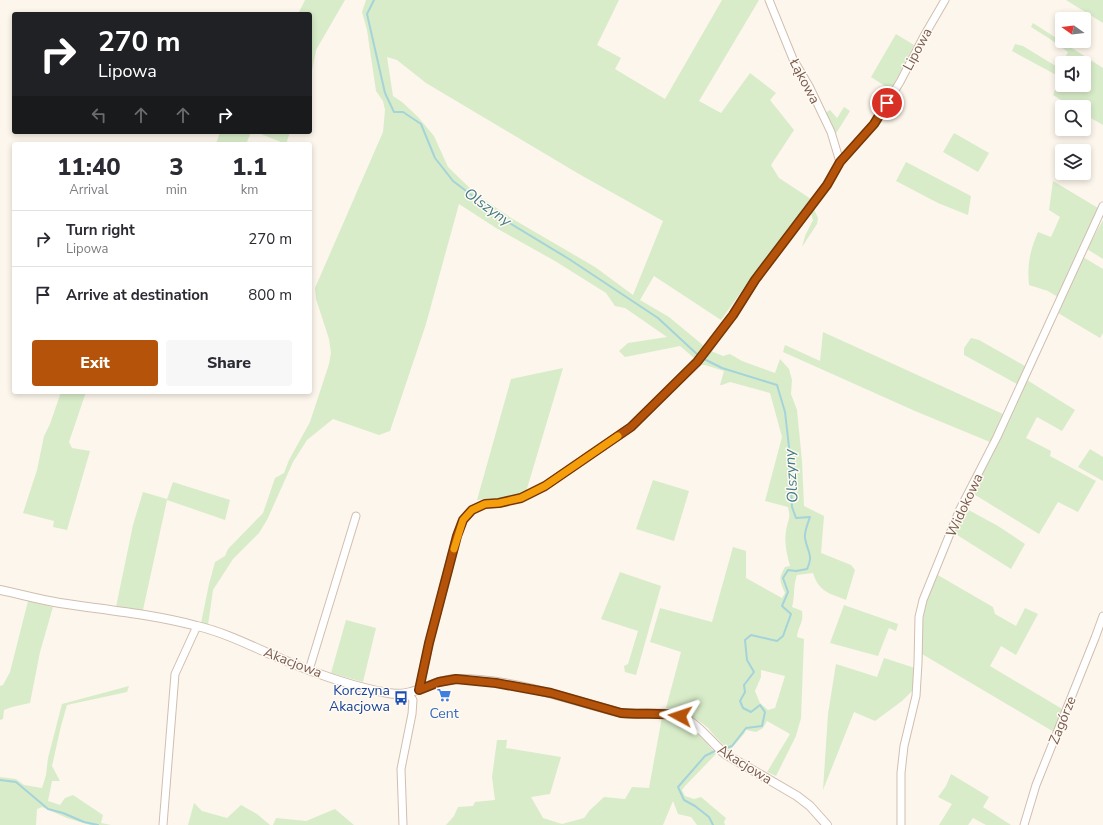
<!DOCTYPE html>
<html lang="en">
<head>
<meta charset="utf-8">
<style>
	:root { --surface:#fff; --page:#f7f7f7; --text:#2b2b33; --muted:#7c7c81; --line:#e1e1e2; --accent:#b45309 }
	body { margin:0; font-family:"Nunito Sans",sans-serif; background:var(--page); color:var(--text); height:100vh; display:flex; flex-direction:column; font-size:15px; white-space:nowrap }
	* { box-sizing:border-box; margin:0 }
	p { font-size:13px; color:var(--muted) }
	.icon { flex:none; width:22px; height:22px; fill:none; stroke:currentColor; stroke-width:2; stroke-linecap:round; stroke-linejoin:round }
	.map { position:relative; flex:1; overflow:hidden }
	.side { position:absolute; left:12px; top:142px; width:300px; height:252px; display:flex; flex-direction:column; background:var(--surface); border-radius:4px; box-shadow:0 2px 6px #0003 }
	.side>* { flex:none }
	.banner { position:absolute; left:12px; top:12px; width:300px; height:122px; border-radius:4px; box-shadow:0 2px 6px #0003; background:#202124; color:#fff; overflow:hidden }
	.needle { width:26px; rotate:284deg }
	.fabs { position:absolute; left:1055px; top:12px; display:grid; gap:8px }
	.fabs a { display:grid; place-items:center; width:36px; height:36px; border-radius:4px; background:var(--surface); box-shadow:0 2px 6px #0003; font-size:20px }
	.pin { position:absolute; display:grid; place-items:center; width:34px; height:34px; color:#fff; margin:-17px; border:2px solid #fff; border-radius:50%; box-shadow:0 1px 4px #0007 }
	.me { position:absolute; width:44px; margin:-22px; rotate:275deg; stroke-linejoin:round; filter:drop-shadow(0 0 3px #0008) }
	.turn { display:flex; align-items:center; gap:14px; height:84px; padding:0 20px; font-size:18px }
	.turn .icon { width:52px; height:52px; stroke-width:2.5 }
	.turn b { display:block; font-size:28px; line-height:34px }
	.lanes { display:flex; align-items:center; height:38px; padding:0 20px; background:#0003; justify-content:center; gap:20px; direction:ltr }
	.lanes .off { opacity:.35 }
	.eta { display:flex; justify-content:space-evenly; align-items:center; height:68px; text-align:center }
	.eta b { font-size:24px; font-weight:800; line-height:28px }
	.cta { display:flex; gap:8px; margin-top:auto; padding:8px 20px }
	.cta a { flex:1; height:46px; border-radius:4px; background:var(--accent); color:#fff; font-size:16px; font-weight:800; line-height:46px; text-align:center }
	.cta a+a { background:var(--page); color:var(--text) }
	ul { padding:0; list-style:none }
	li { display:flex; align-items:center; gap:12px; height:56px; padding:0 20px; border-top:1px solid var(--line) }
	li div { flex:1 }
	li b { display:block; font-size:15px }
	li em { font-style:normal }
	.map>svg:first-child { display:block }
	.green { fill:#d8ecc9; fill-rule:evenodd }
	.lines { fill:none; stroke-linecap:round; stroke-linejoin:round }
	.stream { stroke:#a5d3da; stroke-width:2 }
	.minor-casing { stroke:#d1beb0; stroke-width:9 }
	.tertiary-casing { stroke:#d1beb0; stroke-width:10 }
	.minor { stroke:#fff; stroke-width:7 }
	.tertiary { stroke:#fff; stroke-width:8 }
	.route-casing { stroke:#753606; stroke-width:10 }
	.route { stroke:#b45309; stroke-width:7 }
	.slow { stroke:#f59e0b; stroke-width:7 }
	.labels { text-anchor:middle; stroke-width:3; stroke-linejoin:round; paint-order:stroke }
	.street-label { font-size:14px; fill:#7a5c4d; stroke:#fffaf3 }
	.transit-label { font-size:14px; fill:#164399; stroke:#fffaf3; text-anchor:end }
	.shop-label { font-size:14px; fill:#366cbe; stroke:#fffaf3 }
	.water-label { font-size:15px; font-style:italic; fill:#437c86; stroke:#fffaf3 }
</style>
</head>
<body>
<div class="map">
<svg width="1103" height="825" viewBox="0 0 1103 825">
	<rect width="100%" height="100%" fill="#fdf6ec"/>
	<path class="green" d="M 305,0 L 345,0 L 316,50 L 310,82 L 310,14 L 298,14 Z
		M 366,0 L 619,0 L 597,45 L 621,58 L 615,69 L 665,99 L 722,0 L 759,0 L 699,101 L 721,113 L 750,73 L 776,93 L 770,100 L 794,130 L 771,165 L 779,178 L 811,199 L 756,271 L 721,320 L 654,276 L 640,300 L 669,317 L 704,346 L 694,358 L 680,346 L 625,357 L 619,351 L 628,343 L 667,337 L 625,308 L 615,306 L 606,293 L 555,261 L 496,228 L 459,204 L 426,324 L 390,431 L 379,435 L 333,419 L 307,440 L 293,462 L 267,520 L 259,533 L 233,559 L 213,590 L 208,625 L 201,623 L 209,584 L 215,562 L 225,556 L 228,549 L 263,513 L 275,478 L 284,473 L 289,460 L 310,422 L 329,364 L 331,353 L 329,339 L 316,299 L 315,288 L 383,132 L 385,110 L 383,101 L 376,91 L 367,30 L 362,12 ZM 387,57 L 397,60 L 426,83 L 579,174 L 663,221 L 633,295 L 595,267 L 511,218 L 475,193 L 448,167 L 434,136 L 418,117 L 402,102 L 393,96 Z
		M 1066,0 L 1103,0 L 1103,23 Z
		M 1033,23 L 1103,68 L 1103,125 L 1084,114 L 1084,107 L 1072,107 L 1053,95 L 1060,77 L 1012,51 L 1015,44 L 1023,46 L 1059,68 L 1068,52 L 1050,39 L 1031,27 ZM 1062,63 L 1084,63 L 1084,85 L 1062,85 Z
		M 896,34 L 914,45 L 891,90 L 871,77 Z
		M 844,107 L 850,111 L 835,135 L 825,113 L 830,110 L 837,118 Z
		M 220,132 L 251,132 L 246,144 L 216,144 Z
		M 256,132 L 290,132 L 286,144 Z
		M 954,133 L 989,153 L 978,172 L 943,152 Z
		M 906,162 L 971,196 L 968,215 L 938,203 L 896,181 Z
		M 1053,181 L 1098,208 L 1058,297 L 1048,291 L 1029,285 C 1027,265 1030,250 1038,232 L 1051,237 L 1060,217 L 1049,210 Z
		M 813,207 L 818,218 L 817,224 L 802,247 L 805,236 L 813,220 L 810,210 Z
		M 1103,220 L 1103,259 L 1087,249 Z
		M 1083,257 L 1103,269 L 1103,333 L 1100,338 L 1058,313 Z
		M 823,332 L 1003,414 L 990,442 L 915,411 L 783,352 L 785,345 L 820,361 Z
		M 971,338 L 979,340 L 1025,366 L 1017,384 L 964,355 L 964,348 Z
		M 711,351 L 723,356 L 730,354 L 742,361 L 775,373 L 780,359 L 789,369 L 792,380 L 791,394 L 797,410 L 802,461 L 804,506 L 824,516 L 821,553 L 851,565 L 855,570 L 846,600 C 829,593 819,592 813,573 L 797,575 C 793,586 795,597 792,607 L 802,611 C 804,623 798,626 797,637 L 804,639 L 801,718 L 796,736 L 776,776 L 767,772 L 790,734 L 767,721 L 763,728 L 756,732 L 746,730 L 744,734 L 730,750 C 721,744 715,736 708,728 C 696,717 682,712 666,708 L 681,652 L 650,642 L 660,608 L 712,622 L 733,547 L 746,551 L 746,578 L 782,598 L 785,593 C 780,581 778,579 785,567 L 790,566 C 787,555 784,543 786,531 C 788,519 791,519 788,507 L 765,501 L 782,437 L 770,393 L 730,382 L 722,385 L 720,385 L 724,371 L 705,365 L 699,365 ZM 761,670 L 785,676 L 775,708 L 768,710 L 760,703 L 755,691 L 761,677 Z
		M 563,368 L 526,492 L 517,496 L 477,500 L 511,379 Z
		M 1027,380 L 1075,410 L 1062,431 L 1037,417 L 1026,438 L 1051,451 L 1050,456 L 1096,481 L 1078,512 L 1058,502 L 1039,534 L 972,493 Z
		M 61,392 L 86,392 L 69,442 L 72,448 L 90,451 L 67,530 L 53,527 L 54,521 L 23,513 L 37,470 L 44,436 L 50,424 Z
		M 1090,449 L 1103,457 L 1103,481 L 1078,467 Z
		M 653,480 L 689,491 L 674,541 L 636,529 Z
		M 173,482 L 230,500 L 225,520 L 167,500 L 143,610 L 116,607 L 133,525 L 143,492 L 167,499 Z
		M 965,508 L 998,526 L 1025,544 L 1011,569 L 954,533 Z
		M 620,572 L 661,586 L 636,675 L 625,672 L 624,666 L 628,664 L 638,631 L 601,619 Z
		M 936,574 L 993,607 L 995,614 L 1016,626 L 1025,608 L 1038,614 L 1016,655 L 1001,646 L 990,666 L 1064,710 L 1054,732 L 922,654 L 922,624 L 927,598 Z
		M 28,601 L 53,607 L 40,652 L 30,703 L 12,707 L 4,710 L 3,719 L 0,720 L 0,686 L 3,685 L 10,672 Z
		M 844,605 L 898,624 L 896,631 L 889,628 L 878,656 L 830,643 Z
		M 346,620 L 376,628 L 363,682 L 331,673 Z
		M 884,658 L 915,668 L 912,691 L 902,701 L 875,721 L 854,712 L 823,790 L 828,714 L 836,664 L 877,677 Z
		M 129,686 L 127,692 L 67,705 L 61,726 L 52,766 L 60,781 L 52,781 L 48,801 L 60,805 L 65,798 L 73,795 L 103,815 L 101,823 L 111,825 L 90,825 L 67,818 L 42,807 L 37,809 L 36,825 L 0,825 L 0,777 L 16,779 L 24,785 L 42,788 L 46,775 L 48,758 L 62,704 Z
		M 662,717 L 687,723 L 697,732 L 716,754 L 685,786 L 682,790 L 685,796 L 694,799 L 701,797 L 726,818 L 724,822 L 725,825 L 697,825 L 691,817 L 678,814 L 673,801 L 663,825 L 446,825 L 454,816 L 458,807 L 473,806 L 475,802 L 495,800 L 492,777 L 497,740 L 507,740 L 506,748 L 561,757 L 550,794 L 531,797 L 543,818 L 562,824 L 584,818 L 590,810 L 604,797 L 625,799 L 632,787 L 649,788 Z
		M 951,774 L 989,797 L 983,807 L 1011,825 L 986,825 L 973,818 L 968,825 L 939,825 L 952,804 L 938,797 L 946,786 Z
		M 194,803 L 202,811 L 227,818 L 241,805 L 257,814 L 270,825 L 188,825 Z
		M 335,809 L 354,825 L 273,825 L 276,818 L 306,821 Z"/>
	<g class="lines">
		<path class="stream" d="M 374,0 L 367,14 L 385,93 L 394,112 L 403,112 L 421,124 L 435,158 L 453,181 L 506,221 L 569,259 L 658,318 L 699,356
			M 704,359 L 722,368 L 777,385 L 785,412 L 789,447 L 792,507 L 796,518 L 810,517 C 808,523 804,532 805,538 C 807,552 814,554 807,569 L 796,571 L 788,570 L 783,578 L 788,592 L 782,606 L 791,614 L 783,636 L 777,641 L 751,635 L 745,640 L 747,660 L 754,672 L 744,685 L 745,692 L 740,701 L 743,708 L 751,712 L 760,705 L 765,712 L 762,726 L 746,728 L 732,746 L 723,749
			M 0,780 L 16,782 L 48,809 L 63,813 L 84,822 L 98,825
			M 713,825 L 709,817 L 695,806 L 684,800 L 678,787 L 705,756 L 717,750"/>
		<defs>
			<path id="minor" d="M 769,0 L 793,59 L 809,86 L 831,132 L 840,162
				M 309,670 L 356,516
				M 419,690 L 429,643 L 457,536 L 463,520 L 472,510 L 485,504 L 499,503 L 521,498 L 545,486 L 631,427 L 697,362 L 705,353 L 733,315 L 755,280 L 827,185 L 840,162 L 874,124 L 900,82 L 924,36 L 945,0
				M 163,825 L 175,674 L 197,626
				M 403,825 L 401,769 L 412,714 L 413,700 L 408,693
				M 901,825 L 901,773 L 904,746 L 916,696 L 918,663 L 919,617 L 923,600 L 960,509 L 997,437 L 1103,206
				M 1024,825 L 1036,785 L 1095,638 L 1103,616"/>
			<path id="tertiary" d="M 0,590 C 20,594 40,600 60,603 C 106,610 152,614 197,626 C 227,633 255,648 284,660 C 317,674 353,687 388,693 C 415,698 432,679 457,679 C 515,679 566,699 621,713 C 644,716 671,708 691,722 C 704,731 713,744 725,754 L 797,796 L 810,806 L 827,825"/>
		</defs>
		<use href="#minor" class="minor-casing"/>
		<use href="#tertiary" class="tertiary-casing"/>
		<use href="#minor" class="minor"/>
		<use href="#tertiary" class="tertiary"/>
	</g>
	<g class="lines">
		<defs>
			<path id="route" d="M 680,716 C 661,712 641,715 621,713 L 551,693 L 496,683 L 456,679 L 439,682 L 419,690 L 429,643 L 457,536 L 463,520 L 472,510 L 485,504 L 499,503 L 521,498 L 545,486 L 631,427 L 697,362 L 733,315 L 755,280 L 827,185 L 840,162 L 874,124 L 887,103"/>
		</defs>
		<use href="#route" class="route-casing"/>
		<use href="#route" class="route"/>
		<path class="slow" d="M 454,549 L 463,520 L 472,510 L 485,504 L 499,503 L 521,498 L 545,486 L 618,436"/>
	</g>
	<defs>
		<symbol id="supermarket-bare" viewBox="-9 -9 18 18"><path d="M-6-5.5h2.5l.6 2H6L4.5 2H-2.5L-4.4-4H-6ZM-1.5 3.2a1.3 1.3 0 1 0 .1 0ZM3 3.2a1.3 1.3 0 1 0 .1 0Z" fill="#3f7fe0" stroke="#fffaf3" stroke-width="2.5" paint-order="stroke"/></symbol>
		<symbol id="bus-bare" viewBox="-9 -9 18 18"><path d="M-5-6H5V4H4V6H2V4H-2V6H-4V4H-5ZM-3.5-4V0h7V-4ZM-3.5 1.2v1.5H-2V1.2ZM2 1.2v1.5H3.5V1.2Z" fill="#1a4fb4" stroke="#fffaf3" stroke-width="2.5" paint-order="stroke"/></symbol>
	</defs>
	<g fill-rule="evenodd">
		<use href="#supermarket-bare" x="434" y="685" width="20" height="20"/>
		<use href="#bus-bare" x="391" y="688" width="20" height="20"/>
	</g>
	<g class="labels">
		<g class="street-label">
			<text transform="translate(917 49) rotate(-62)" y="5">Lipowa</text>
			<text transform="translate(805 81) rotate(62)" y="5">Łąkowa</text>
			<text transform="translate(964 505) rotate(-65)" y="5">Widokowa</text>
			<text transform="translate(293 662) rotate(21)" y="5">Akacjowa</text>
			<text transform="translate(1062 720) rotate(-68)" y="5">Zagórze</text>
			<text transform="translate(745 764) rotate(32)" y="5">Akacjowa</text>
		</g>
		<g class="transit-label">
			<text x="390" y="695">Korczyna<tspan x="390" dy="16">Akacjowa</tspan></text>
		</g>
		<g class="shop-label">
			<text x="444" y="718">Cent</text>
		</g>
		<g class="water-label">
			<text transform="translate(488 207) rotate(36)" y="5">Olszyny</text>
			<text transform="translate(791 476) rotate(-94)" y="5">Olszyny</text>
		</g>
	</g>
</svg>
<div class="fabs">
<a><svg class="needle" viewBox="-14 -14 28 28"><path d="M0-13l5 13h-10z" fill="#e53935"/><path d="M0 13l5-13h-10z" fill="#7c7c81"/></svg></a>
<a><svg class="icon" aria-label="sound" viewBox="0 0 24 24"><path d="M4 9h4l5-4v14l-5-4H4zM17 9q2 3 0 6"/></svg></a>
<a><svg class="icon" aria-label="search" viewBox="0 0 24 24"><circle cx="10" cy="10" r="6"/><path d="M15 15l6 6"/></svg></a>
<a><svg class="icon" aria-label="layers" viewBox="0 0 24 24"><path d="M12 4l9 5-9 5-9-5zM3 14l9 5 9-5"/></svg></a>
</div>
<div class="pin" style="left:887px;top:103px;background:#d93025"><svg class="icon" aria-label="arrive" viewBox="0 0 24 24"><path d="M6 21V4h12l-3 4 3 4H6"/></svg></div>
<svg class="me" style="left:680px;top:716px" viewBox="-20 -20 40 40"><path d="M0-17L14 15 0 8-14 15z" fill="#b45309" stroke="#fff" stroke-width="4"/></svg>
<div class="banner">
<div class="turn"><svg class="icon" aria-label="right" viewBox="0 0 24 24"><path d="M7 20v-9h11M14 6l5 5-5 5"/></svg><div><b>270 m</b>Lipowa</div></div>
<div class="lanes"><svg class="icon off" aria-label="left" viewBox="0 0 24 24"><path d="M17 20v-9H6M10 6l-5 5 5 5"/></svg><svg class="icon off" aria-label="ahead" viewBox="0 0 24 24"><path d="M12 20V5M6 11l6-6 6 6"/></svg><svg class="icon off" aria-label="ahead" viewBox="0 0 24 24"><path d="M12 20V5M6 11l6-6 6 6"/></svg><svg class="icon" aria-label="right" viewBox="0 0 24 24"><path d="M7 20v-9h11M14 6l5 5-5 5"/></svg></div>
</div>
<section class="side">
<div class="eta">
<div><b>11:40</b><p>Arrival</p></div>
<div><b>3</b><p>min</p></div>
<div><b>1.1</b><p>km</p></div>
</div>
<ul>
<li><svg class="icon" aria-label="right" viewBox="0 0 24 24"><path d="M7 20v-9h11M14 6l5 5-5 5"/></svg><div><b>Turn right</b><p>Lipowa</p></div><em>270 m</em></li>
<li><svg class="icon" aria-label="arrive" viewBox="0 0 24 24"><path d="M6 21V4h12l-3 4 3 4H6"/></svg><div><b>Arrive at destination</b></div><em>800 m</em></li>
</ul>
<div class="cta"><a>Exit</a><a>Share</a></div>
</section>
</div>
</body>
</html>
